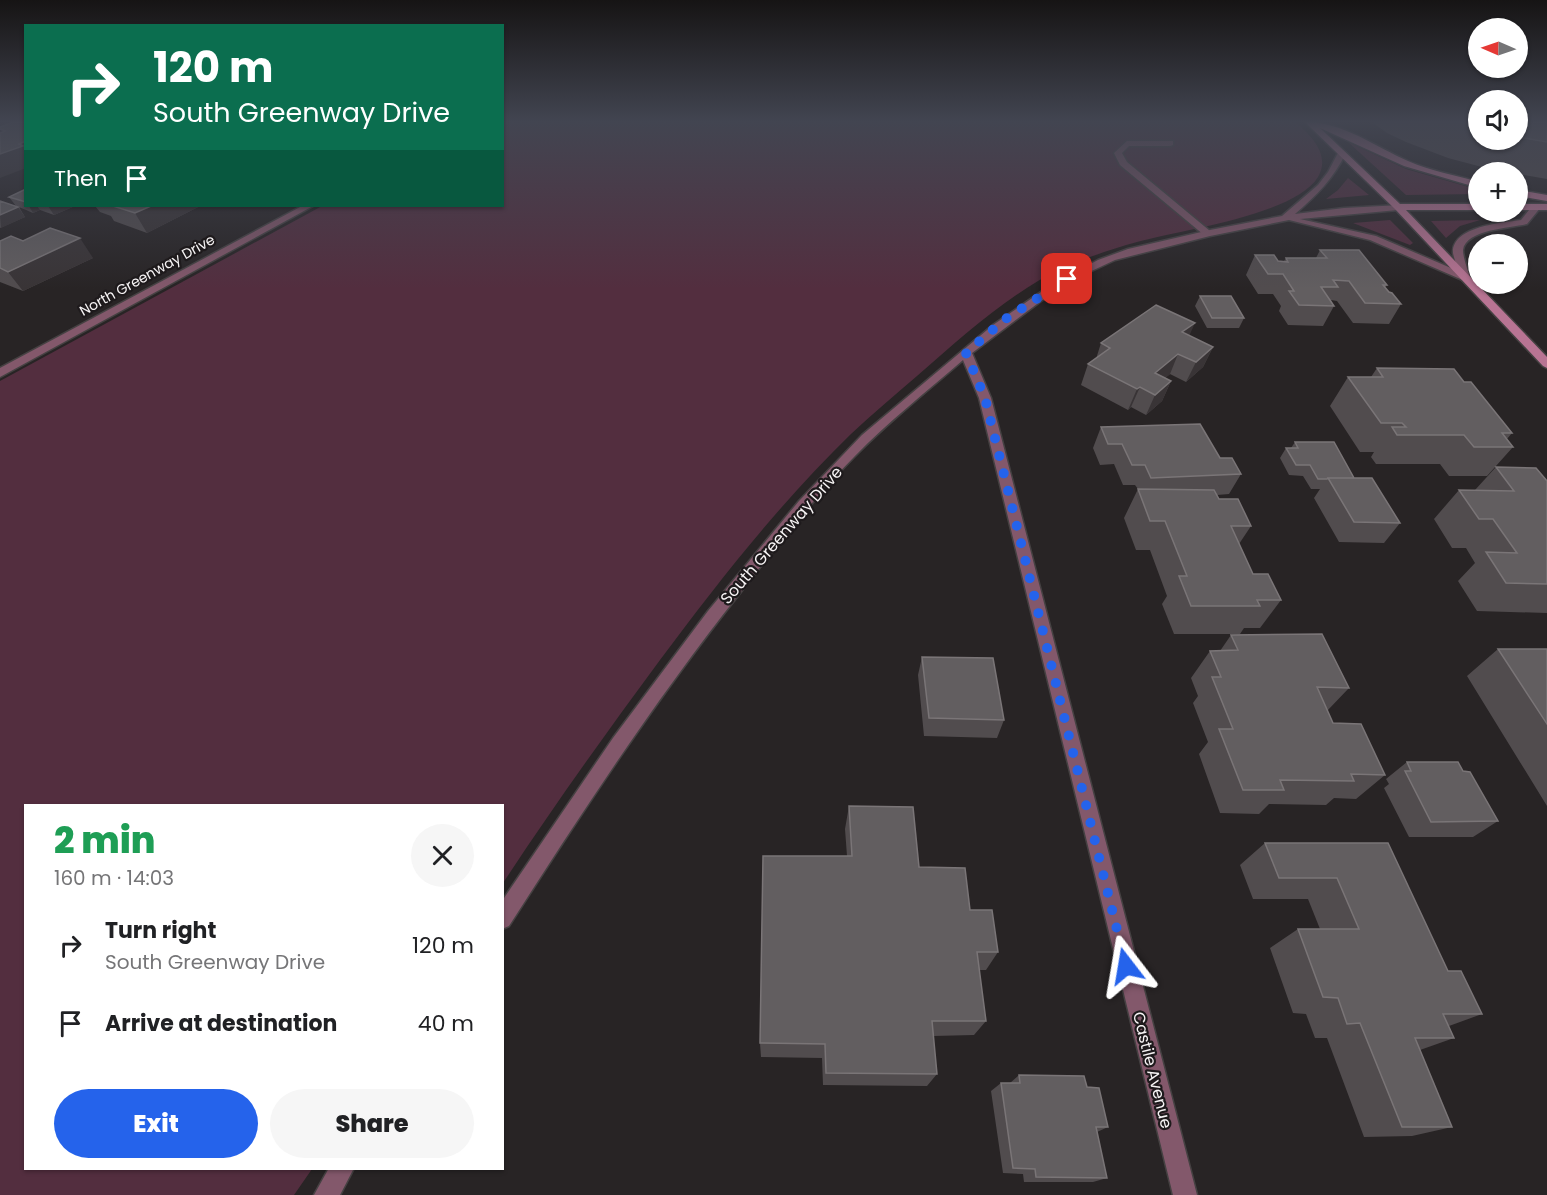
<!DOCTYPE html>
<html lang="en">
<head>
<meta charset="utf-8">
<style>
	:root { --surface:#fff; --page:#f6f6f6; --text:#202124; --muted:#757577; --accent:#2563eb }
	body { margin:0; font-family:Poppins,sans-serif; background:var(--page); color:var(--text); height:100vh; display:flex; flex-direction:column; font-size:22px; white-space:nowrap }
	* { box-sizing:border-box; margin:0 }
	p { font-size:20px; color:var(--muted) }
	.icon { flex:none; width:33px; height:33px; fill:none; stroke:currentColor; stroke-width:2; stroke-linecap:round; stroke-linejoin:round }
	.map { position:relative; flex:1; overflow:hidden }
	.details { position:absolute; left:24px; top:804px; width:480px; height:366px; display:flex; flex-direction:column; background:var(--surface); border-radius:0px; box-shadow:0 2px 4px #0004 }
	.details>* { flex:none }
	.guide { position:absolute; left:24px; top:24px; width:480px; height:183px; border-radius:0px; box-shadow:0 2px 4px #0004; background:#0b6e4f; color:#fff; overflow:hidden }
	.needle { width:39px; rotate:272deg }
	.tools { position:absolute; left:1468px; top:18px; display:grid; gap:12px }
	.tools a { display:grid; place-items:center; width:60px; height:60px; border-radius:50%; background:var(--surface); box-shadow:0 2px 4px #0004; font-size:30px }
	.pin { position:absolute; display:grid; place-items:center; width:51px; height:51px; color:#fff; margin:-26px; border-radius:12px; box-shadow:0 3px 9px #0006 }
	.me { position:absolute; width:66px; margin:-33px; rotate:346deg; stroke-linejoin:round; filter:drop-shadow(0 0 4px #0008) }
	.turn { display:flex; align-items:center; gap:21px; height:126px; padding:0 30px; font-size:27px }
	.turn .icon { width:78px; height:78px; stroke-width:2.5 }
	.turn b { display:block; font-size:42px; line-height:51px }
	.then { display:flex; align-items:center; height:57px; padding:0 30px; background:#0003; gap:12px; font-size:22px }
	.round { display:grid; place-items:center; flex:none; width:63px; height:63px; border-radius:32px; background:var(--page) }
	.head { display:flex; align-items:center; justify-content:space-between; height:102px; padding:0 30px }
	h1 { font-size:36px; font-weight:800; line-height:45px; color:#1e9e55 }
	.cta { display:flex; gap:12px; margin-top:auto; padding:12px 30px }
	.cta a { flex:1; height:69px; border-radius:36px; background:var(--accent); color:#fff; font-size:24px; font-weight:800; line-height:69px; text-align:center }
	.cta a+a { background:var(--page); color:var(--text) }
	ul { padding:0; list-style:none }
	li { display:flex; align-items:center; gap:18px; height:78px; padding:0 30px }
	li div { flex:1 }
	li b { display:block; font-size:22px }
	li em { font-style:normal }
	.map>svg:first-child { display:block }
	.green { fill:#532e3f }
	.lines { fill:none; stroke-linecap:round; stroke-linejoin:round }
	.lane-casing { stroke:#454142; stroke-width:3 }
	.street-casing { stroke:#454142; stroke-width:3 }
	.secondary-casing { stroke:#454142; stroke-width:3 }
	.lane { fill:#83586b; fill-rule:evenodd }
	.street { fill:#83586b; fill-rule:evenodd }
	.secondary { fill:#b87493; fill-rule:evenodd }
	.wall { fill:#514c4e }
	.shaded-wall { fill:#393436 }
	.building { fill:#625e60; stroke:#7a7577; stroke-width:1.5 }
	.route { stroke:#2563eb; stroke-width:10; stroke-dasharray:0 18 }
	.labels { text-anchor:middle; stroke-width:4.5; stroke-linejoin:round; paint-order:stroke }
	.far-street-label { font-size:14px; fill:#f7f4f5; stroke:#1e1a1c }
	.street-label { font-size:16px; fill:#f7f4f5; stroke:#1e1a1c }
</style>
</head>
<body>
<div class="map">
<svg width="1547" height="1195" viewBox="0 0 1547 1195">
	<rect width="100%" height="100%" fill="#282425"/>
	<path class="green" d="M 503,122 L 1296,122 C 1311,136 1331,155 1318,177 C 1295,215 1180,230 1137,242 C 1104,251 1068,264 1038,281 C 993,308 956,342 917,376 C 895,395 872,414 851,434 C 780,503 718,582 660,660 C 606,733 553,807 503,883 L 502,806 L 26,806 L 26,1168 L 312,1169 L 294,1195 L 0,1195 L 0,381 L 322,206 L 502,206 Z
		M 1348,142 L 1406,169 L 1479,190 L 1479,194 L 1406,195 Z
		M 1348,178 L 1369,195 L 1326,199 L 1338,190 Z
		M 1390,220 L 1413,243 L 1410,245 L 1353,223 Z
		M 1480,220 L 1460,226 L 1446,238 L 1431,221 Z"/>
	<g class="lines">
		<defs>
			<path id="lane" d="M 1127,141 L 1173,141 L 1173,145 L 1170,146 L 1129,146 L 1122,153 L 1127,162 L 1210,231 L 1210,235 L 1204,235 L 1120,165 L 1114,153 Z"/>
			<path id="street" d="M 1339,151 L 1346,153 C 1333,179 1317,195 1295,214 L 1344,208 L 1401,205 L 1403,207 L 1398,210 L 1300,219 L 1376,236 L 1458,271 C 1457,265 1454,259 1453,253 C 1452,226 1502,223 1521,220 L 1533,205 L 1541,207 L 1527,224 C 1512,228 1466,229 1463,250 C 1463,258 1468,270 1470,278 L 1465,281 L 1370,240 L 1289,220 L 1210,236 L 1115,260 L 1083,275 L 1041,301 L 972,353 L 991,398 L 1197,1195 L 1173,1195 L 979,398 L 963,360 C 926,392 888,422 854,457 C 813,499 776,546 740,593 C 656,699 582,812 509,926 L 502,929 L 502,901 L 613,738 L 708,611 L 799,501 L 862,435 L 993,325 L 1054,283 L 1098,260 L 1128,249 L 1210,230 L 1282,216 L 1318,185 L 1328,172 Z
				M 302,206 L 313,206 L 0,377 L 0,368 Z
				M 329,1168 L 354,1168 L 340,1195 L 314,1195 Z"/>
			<path id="secondary" d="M 1305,122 C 1341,121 1376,147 1408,161 C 1430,171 1456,175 1479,182 L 1479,188 L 1404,166 L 1320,128 L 1400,204 L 1479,204 L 1479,210 L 1406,210 L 1547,357 L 1547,368 L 1543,366 L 1395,209 Z
				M 1518,190 L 1547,195 L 1547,201 L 1518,196 Z
				M 1518,204 L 1547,204 L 1547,210 L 1518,210 Z"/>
		</defs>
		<use href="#lane" class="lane-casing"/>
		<use href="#street" class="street-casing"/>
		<use href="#secondary" class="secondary-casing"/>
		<use href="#lane" class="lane"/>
		<use href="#street" class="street"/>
		<use href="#secondary" class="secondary"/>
	</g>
	<path class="wall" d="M 1372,122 L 1479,122 L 1479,140 L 1518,140 L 1518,122 L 1547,122 L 1547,179 L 1518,174 L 1518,172 L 1508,172 L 1497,171 L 1448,158 L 1406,142 L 1387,133 Z
		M 26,189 L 26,206 L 75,206 L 54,215 L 40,210 L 33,213 L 19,207 L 25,217 L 0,228 L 0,201 L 16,206 L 9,197 Z
		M 95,206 L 200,206 L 147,233 L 114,221 L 111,216 L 100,212 Z
		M 0,241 L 23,241 L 93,258 L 23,291 L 0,282 Z
		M 1320,250 L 1387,285 L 1385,288 L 1401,304 L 1389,324 L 1353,323 L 1337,301 L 1331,300 L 1334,306 L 1323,326 L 1288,325 L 1279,311 L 1281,306 L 1273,294 L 1258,294 L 1246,275 L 1255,255 L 1278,261 L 1284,261 L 1286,258 L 1316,258 Z
		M 1200,296 L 1244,318 L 1239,328 L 1207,328 L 1195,306 Z
		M 1189,336 L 1213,347 L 1203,367 L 1186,382 L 1170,374 L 1165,378 L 1171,381 L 1162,401 L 1146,415 L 1131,407 L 1128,410 L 1081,385 L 1088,364 L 1096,359 L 1101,343 Z
		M 1377,368 L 1464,382 L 1512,433 L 1507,439 L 1513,447 L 1487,476 L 1449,476 L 1440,464 L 1376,464 L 1371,457 L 1374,452 L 1360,452 L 1330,406 L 1348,377 L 1371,377 Z
		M 1101,427 L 1220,458 L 1241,474 L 1229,494 L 1217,495 L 1219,499 L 1251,526 L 1239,544 L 1253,574 L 1281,600 L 1260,628 L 1244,628 L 1240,634 L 1174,634 L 1162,604 L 1167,596 L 1150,550 L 1136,550 L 1124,518 L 1138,489 L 1135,485 L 1123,485 L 1114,464 L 1100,465 L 1093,448 Z
		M 1295,442 L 1354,478 L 1400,523 L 1384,543 L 1339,542 L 1314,498 L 1320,489 L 1311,489 L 1303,476 L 1289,475 L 1280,458 L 1286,448 L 1291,448 Z
		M 1496,467 L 1547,481 L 1547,613 L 1477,611 L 1458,581 L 1475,563 L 1466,548 L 1452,548 L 1434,519 L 1459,490 L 1475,490 Z
		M 1231,635 L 1349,688 L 1327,711 L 1333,723 L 1385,775 L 1356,799 L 1334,798 L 1326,805 L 1269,804 L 1259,814 L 1220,813 L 1199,754 L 1208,742 L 1193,703 L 1198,696 L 1191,678 L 1210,651 L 1220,651 Z
		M 1498,649 L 1547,649 L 1547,806 L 1467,676 Z
		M 922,657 L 1004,720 L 997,738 L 924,736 L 918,675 Z
		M 1407,762 L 1463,771 L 1498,821 L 1473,837 L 1409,837 L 1384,788 L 1389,784 L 1386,779 Z
		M 849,806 L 970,910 L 998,952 L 986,970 L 979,970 L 986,1021 L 974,1035 L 933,1036 L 937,1074 L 927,1086 L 823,1085 L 822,1058 L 761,1057 L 760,1043 L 847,856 L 845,829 Z
		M 1265,843 L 1388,843 L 1448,971 L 1482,1014 L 1449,1026 L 1454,1038 L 1420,1050 L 1452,1127 L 1412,1136 L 1364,1137 L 1327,1038 L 1315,1038 L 1306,1014 L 1293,1013 L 1270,948 L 1298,929 L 1320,929 L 1308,899 L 1253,899 L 1240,865 Z
		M 1019,1075 L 1087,1087 L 1108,1127 L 1097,1132 L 1107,1178 L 1093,1182 L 1024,1182 L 1023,1174 L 1003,1173 L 991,1091 L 1001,1083 L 1010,1083 Z"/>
	<path class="shaded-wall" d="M 26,141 L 26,168 L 0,178 L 0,154 Z
		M 29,206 L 37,206 L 40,210 L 33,213 Z
		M 48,206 L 75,206 L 54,215 Z
		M 151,206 L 200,206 L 147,233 L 135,213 Z
		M 18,207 L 25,217 L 1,228 L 0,215 Z
		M 80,238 L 93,258 L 23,291 L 8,272 Z
		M 1195,323 L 1186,343 L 1182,332 Z
		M 1213,347 L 1203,367 L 1186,382 L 1196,362 Z
		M 1178,354 L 1170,374 L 1149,392 L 1155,373 Z
		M 1171,381 L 1162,401 L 1146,415 L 1155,395 Z
		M 1140,387 L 1131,407 L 1128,410 L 1137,389 Z"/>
	<path class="building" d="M 14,122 L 26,122 L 26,141 L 19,144 L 23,146 L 0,154 L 0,133 L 5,131 L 0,129 L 0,127 Z
		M 1461,122 L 1479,122 L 1479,127 L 1468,124 Z
		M 1518,122 L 1547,122 L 1547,142 L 1518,137 Z
		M 26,189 L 26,202 L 9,197 Z
		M 0,201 L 18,207 L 0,215 Z
		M 113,206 L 151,206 L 135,213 Z
		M 50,228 L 80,238 L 8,272 L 0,268 L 0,241 L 11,236 L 23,241 Z
		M 1320,250 L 1359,250 L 1387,285 L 1383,285 L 1389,292 L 1392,293 L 1401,304 L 1365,303 L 1349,281 L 1333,280 L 1338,287 L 1321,287 L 1334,306 L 1299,305 L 1289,291 L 1294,291 L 1283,274 L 1268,274 L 1255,255 L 1274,255 L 1278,261 L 1288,262 L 1286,258 L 1327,258 Z
		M 1200,296 L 1231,296 L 1244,318 L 1212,318 Z
		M 1156,305 L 1195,323 L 1182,332 L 1213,347 L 1196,362 L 1178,354 L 1155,373 L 1171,381 L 1155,395 L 1140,387 L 1137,389 L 1088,364 L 1110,348 L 1101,343 Z
		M 1377,368 L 1454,369 L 1464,382 L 1471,382 L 1512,433 L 1502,433 L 1513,447 L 1474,447 L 1464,435 L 1397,435 L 1392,427 L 1406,427 L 1402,423 L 1381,423 L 1348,377 L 1383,377 Z
		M 1200,424 L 1220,458 L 1232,458 L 1241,474 L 1151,478 L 1145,465 L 1132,465 L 1122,444 L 1108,444 L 1101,427 Z
		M 1295,442 L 1334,442 L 1354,478 L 1328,478 L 1327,479 L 1318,479 L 1310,465 L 1296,465 L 1286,448 L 1298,448 Z
		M 1496,467 L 1536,468 L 1547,481 L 1547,584 L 1506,583 L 1486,552 L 1517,553 L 1493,519 L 1479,519 L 1459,490 L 1514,491 Z
		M 1328,478 L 1372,478 L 1400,523 L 1354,522 Z
		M 1138,489 L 1214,490 L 1219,499 L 1238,499 L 1251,526 L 1231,526 L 1253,574 L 1268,574 L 1281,600 L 1257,600 L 1260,606 L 1191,606 L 1179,576 L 1187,576 L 1165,521 L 1150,521 Z
		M 1322,634 L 1349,688 L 1317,687 L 1333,723 L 1361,724 L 1385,775 L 1351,774 L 1354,781 L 1280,780 L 1284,790 L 1243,790 L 1219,729 L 1233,729 L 1212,677 L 1221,677 L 1210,651 L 1238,650 L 1231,635 Z
		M 1498,649 L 1547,649 L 1547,724 Z
		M 922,657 L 993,658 L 1004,720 L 929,718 Z
		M 1407,762 L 1458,762 L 1463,771 L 1470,772 L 1498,821 L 1431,822 L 1405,771 L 1411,771 Z
		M 849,806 L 913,807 L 919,867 L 965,868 L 970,910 L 992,910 L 998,952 L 977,952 L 986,1021 L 932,1021 L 937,1074 L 826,1073 L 825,1044 L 760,1043 L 763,856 L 852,856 Z
		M 1265,843 L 1388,843 L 1448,971 L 1461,971 L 1482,1014 L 1443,1014 L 1454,1038 L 1415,1038 L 1452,1127 L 1402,1127 L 1360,1023 L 1347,1024 L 1338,998 L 1323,997 L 1298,929 L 1359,929 L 1337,878 L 1279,878 Z
		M 1019,1075 L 1084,1076 L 1087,1087 L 1099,1088 L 1108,1127 L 1096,1127 L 1107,1178 L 1036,1177 L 1035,1169 L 1013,1168 L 1001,1083 L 1020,1083 Z"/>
	<linearGradient id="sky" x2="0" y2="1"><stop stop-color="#161414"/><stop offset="0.42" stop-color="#424551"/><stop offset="1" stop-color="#424551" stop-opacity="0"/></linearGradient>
	<rect width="1547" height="289" fill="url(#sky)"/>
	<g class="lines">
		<path class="route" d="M 1067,279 L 1004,320 L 966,353 L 985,398 L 1126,966"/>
	</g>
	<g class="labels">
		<g class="far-street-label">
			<text transform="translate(147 275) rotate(-29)" y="5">North Greenway Drive</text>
		</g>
		<g class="street-label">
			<text transform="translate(781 535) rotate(-49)" y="6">South Greenway Drive</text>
			<text transform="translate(1153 1070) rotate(76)" y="6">Castile Avenue</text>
		</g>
	</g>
</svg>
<div class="tools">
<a><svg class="needle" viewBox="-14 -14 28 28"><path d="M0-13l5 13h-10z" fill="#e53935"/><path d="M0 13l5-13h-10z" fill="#757577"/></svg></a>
<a><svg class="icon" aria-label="sound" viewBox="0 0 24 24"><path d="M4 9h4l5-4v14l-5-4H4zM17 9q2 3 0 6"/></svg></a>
<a>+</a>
<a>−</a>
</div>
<div class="pin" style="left:1067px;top:279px;background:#d93025"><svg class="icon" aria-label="arrive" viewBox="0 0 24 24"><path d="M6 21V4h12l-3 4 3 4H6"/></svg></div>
<svg class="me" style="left:1126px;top:966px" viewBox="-20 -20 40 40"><path d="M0-17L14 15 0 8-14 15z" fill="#2563eb" stroke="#fff" stroke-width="4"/></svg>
<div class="guide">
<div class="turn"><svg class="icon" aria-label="right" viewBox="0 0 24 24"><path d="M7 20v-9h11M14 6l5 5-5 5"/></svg><div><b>120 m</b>South Greenway Drive</div></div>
<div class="then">Then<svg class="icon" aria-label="arrive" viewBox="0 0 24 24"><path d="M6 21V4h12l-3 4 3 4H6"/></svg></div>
</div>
<section class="details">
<div class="head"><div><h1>2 min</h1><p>160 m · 14:03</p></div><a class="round"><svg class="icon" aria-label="close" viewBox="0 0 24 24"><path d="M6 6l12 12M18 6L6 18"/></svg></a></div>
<ul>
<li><svg class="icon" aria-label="right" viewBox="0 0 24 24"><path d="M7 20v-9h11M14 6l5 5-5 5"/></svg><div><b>Turn right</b><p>South Greenway Drive</p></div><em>120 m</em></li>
<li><svg class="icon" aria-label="arrive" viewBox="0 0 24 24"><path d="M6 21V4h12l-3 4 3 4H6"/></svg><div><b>Arrive at destination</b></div><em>40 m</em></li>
</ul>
<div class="cta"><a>Exit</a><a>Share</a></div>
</section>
</div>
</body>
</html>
